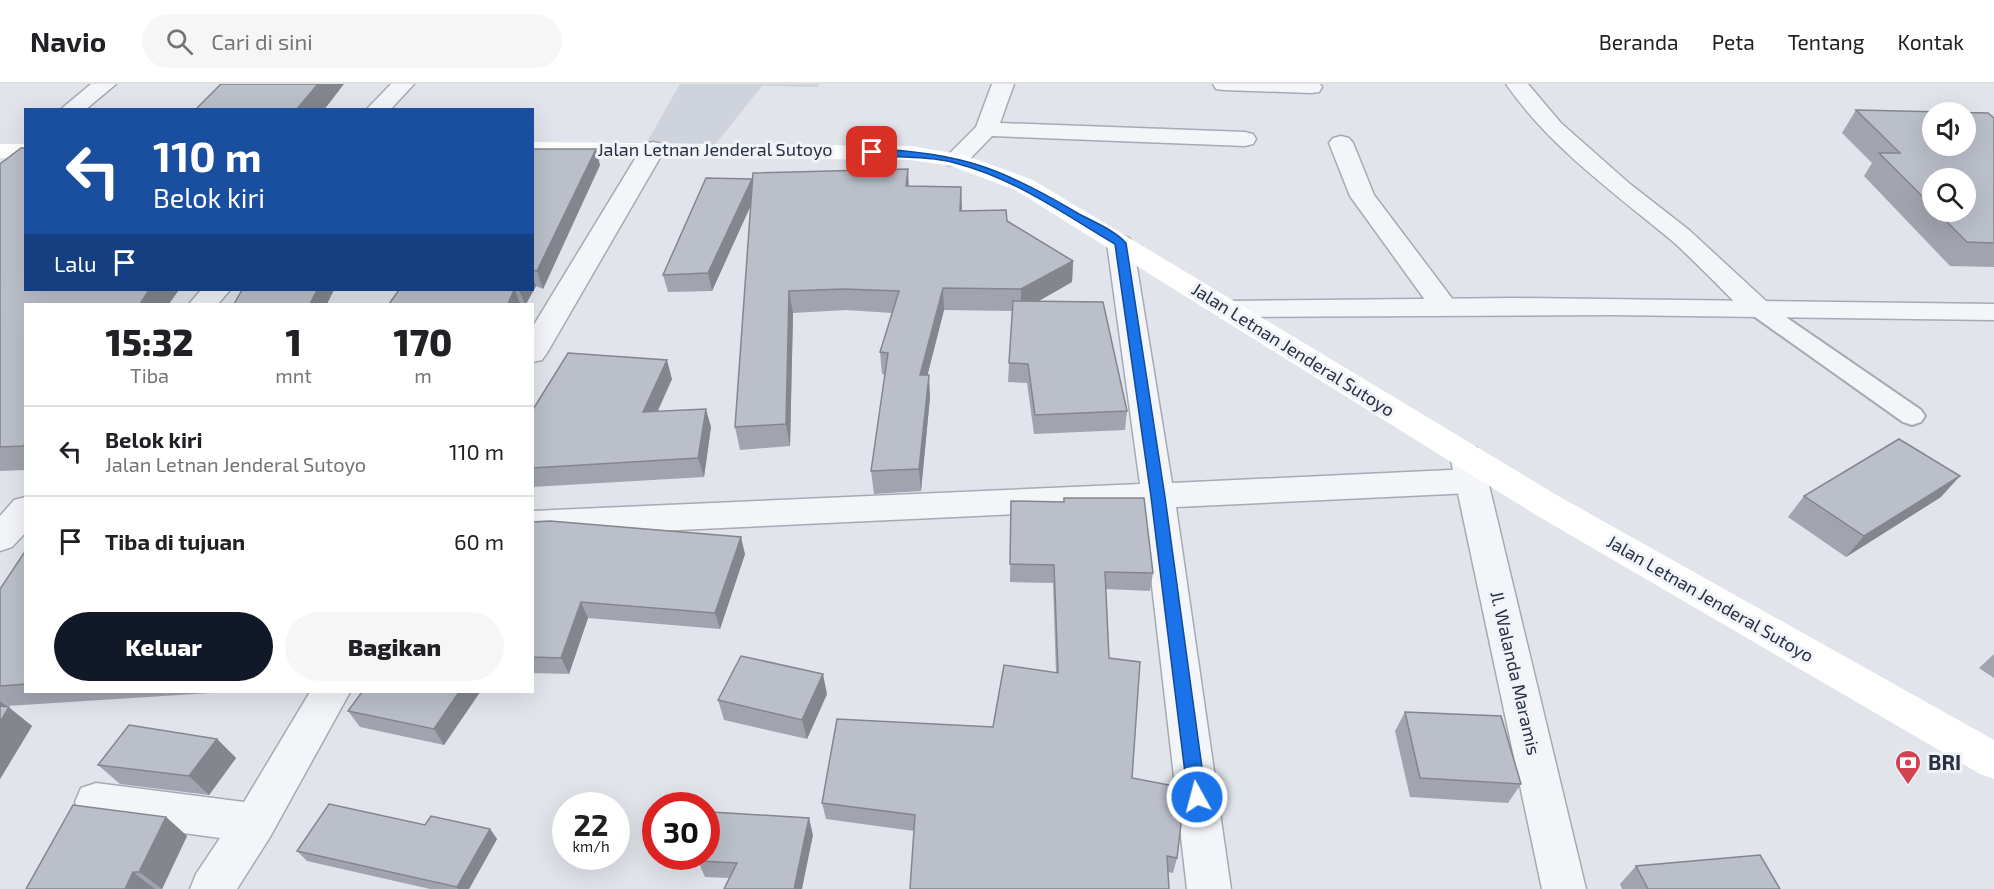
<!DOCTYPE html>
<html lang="id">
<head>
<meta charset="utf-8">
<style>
	:root { --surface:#fff; --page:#f6f6f6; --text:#202124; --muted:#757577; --line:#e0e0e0; --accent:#111827 }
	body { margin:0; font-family:"Exo 2",sans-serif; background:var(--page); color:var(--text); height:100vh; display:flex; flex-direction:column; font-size:22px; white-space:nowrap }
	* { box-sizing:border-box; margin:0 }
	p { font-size:20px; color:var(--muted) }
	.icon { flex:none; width:33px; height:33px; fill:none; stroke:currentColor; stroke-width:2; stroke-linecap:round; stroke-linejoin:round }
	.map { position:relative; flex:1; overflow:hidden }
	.details { position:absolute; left:24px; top:219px; width:510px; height:390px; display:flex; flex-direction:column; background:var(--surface); border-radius:0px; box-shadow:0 6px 24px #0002 }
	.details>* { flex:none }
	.guide { position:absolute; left:24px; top:24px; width:510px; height:183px; border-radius:0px; box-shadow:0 6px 24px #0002; background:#1a4fa0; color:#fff; overflow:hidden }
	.buttons { position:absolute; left:1922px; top:18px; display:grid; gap:12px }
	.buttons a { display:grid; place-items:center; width:54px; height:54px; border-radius:50%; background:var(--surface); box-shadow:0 6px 24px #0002; font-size:30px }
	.speed { position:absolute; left:552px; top:708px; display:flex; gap:12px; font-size:30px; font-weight:700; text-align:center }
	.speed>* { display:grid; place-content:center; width:78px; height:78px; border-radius:50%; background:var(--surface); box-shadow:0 6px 24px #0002; line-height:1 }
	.speed small { font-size:15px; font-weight:400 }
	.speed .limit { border:9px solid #d22; background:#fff; color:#111 }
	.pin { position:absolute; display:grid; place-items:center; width:51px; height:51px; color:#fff; margin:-26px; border-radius:12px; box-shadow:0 3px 9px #0006 }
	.me { position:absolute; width:66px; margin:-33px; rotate:353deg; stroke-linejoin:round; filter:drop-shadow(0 0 4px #0008) }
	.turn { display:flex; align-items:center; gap:21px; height:126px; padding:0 30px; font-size:27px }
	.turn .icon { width:78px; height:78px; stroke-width:2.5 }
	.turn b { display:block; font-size:42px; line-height:51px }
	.then { display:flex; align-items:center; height:57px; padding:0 30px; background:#0003; gap:12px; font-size:22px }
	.eta { display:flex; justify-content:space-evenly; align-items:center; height:102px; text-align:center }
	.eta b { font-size:36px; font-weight:800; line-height:42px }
	.button { display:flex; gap:12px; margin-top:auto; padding:12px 30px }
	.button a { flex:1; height:69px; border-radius:36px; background:var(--accent); color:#fff; font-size:24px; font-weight:800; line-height:69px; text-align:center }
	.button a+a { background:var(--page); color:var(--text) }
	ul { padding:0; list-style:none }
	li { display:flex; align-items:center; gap:18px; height:90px; padding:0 30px; border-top:2px solid var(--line) }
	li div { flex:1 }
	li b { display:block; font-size:22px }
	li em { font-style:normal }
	header { display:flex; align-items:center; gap:36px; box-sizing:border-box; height:84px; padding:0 30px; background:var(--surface); border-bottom:2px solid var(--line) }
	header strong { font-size:28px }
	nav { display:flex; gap:33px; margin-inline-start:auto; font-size:21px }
	.search { width:420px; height:54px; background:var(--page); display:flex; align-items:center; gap:15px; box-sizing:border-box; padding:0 21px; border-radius:33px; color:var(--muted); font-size:22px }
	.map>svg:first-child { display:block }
	.built { fill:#ced3dc }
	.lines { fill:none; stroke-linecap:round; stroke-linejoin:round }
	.service-casing { stroke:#a6aab4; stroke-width:4 }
	.minor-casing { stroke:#a6aab4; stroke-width:3 }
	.tertiary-casing { stroke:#a6aab4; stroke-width:3 }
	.service { fill:#f3f5f8; fill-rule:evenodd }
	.minor { fill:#f3f5f8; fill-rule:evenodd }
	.tertiary { fill:#f3f5f8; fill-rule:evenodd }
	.secondary { fill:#fff; fill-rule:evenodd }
	.wall { fill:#a1a4ae; fill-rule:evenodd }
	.shaded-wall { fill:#83868d }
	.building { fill:#bbbfca; stroke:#83868d; stroke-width:1.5; fill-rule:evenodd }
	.route { fill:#1a73e8; stroke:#114b97; stroke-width:1.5 }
	.labels { text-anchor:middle; stroke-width:6; stroke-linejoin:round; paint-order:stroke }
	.street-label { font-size:18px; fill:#283042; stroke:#f0f3f7 }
	.near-poi-label { font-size:21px; font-weight:bold; fill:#283042; stroke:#f0f3f7; text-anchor:start }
</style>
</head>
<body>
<header>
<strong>Navio</strong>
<div class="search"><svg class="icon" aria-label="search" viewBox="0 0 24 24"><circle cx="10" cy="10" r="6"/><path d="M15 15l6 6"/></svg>Cari di sini</div>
<nav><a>Beranda</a><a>Peta</a><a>Tentang</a><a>Kontak</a></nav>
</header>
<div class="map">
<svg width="1994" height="805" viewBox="0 0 1994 805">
	<rect width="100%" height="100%" fill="#e1e4ea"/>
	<path class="built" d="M 680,0 L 819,0 L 818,3 L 762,2 L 714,62 L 643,65 Z"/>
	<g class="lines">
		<defs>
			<path id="service" d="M 1756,216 L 1764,218 L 1921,326 L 1925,332 L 1921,338 L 1912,341 L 1903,338 L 1748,228 L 1744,223 L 1748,218 Z"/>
			<path id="minor" d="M 391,0 L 414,0 L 390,26 L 366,26 Z
				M 992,0 L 1014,0 L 1000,39 L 1245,48 L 1253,50 L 1256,55 L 1253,60 L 1245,62 L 992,52 L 964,81 L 948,81 L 944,76 L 948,71 L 976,43 Z
				M 1213,0 L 1320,0 L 1322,3 L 1319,8 L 1311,9 L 1224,6 L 1216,5 Z
				M 1506,0 L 1528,0 L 1561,39 L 1630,100 L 1689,146 L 1766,217 L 1770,223 L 1766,229 L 1756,231 L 1746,229 C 1721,205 1696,178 1670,155 C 1612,107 1550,63 1506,0 Z
				M 1341,52 L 1349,54 L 1353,59 L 1374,111 L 1457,221 L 1453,227 L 1443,229 L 1433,227 L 1350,112 L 1329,59 L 1333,54 Z
				M 653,58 L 661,60 L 665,65 L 547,269 L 542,276 L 532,278 L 532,244 L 641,65 L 645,60 Z
				M 1120,151 L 1129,154 L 1133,159 L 1172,399 L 1471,385 L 1483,389 L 1487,397 L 1483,405 L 1471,409 L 1176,423 L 1231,805 L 1187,805 L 1143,424 L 532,453 L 532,427 L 1140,400 L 1107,159 L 1111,154 Z
				M 201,206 L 230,206 L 218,220 L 189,220 Z
				M 26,413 L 26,448 L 12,463 L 0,467 L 0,432 L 14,416 Z
				M 310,608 L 350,608 L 270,753 L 237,805 L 190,805 L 196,790 L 220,754 L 96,737 L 81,732 L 75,718 L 81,704 L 96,699 L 244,718 Z"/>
			<path id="tertiary" d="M 91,0 L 116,0 L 85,26 L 60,26 Z
				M 1515,214 L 1994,220 L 1994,236 L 1611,231 L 1228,233 L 1218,231 L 1214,225 L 1218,219 L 1228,217 Z
				M 1466,361 L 1477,364 L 1482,372 L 1586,805 L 1542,805 L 1450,372 L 1455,364 Z"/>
		</defs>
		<use href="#service" class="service-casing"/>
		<use href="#minor" class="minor-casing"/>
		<use href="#tertiary" class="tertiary-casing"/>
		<use href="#service" class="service"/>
		<use href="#minor" class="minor"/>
		<use href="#tertiary" class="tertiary"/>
		<path class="secondary" d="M 532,58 L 911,62 L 964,71 L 1033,96 L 1560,413 L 1994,656 L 1994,695 L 1980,690 L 1536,431 L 1015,106 L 951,82 L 911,76 L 532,72 Z
			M 0,60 L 26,60 L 26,74 L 0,74 Z"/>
	</g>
	<path class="wall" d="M 1856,26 L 1994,34 L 1994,183 L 1950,182 L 1864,92 L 1872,79 L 1842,49 ZM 1932,94 L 1965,128 L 1932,128 Z
		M 532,65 L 600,81 L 543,205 L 536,202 L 526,220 L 389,220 L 399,206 L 532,206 Z
		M 0,80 L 26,206 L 179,206 L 173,213 L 26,220 L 26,386 L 0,387 Z
		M 752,99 L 909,102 L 962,127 L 1007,137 L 1073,177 L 1072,198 L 1037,218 L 1127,327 L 1125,346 L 1034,350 L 1027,299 L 1008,298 L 1009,279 L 1012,227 L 944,226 L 927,291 L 930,313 L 921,407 L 874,410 L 871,387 L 885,291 L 882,290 L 880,268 L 892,229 L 846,226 L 793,229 L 790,362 L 740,366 L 735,343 L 751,121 L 712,207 L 668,208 L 663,191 Z
		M 672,295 L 657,327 L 711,343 L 704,393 L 532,403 L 532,327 Z
		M 1804,412 L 1941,413 L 1846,473 L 1788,433 Z
		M 1011,417 L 1153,489 L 1150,507 L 1106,505 L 1109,574 L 1132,694 L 1177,774 L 1173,789 L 914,747 L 826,735 L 822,719 L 993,643 L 1056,589 L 1053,499 L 1010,498 Z
		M 532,438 L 745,470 L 720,545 L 588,534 L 569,590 L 532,589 Z
		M 26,466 L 26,608 L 226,608 L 7,622 L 9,623 L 32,642 L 0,695 L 0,505 Z
		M 1994,570 L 1994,594 L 1979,584 Z
		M 480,608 L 444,661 L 360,643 L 348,627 Z
		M 827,610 L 807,655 L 724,636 L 718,616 Z
		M 1405,628 L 1521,700 L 1508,719 L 1410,713 L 1395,647 Z
		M 217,655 L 236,674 L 209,711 L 120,700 L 98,681 Z
		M 166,733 L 187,752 L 162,805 L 26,805 Z
		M 425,741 L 490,745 L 497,755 L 469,805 L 430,805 L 307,777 L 297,767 Z
		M 813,751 L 729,794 L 705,793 L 698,777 Z
		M 1636,782 L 1780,805 L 1622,805 L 1620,800 Z"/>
	<path class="shaded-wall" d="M 318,0 L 344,0 L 324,26 L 296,26 Z
		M 596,65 L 600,81 L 543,205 L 537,187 Z
		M 908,85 L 909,106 L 906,102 Z
		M 752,95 L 755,112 L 712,207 L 708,189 Z
		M 961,103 L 962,124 L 960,148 L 960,127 Z
		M 1073,177 L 1072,198 L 1021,227 L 1021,205 Z
		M 532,192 L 536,202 L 526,220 L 525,220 L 519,206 L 532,206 Z
		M 943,204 L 944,226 L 922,313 L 920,291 Z
		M 149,206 L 179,206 L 169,220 L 140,220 Z
		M 317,206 L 334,206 L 327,220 L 310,220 Z
		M 514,206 L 515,206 L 520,220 L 508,220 Z
		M 789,207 L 793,229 L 790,362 L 786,340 Z
		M 667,276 L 672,295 L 649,347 L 643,328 Z
		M 929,291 L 930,313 L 921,407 L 919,385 Z
		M 706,325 L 711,343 L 704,393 L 698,374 Z
		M 1960,392 L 1941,413 L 1846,473 L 1864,452 Z
		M 741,453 L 745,470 L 720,545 L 715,529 Z
		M 581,518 L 588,534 L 569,590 L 561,574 Z
		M 823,590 L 827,610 L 807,655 L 802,636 Z
		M 459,608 L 480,608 L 444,661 L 434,645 Z
		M 0,617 L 32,642 L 0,695 Z
		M 217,655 L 236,674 L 209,711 L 189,692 Z
		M 166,733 L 187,752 L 162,805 L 139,788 Z
		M 809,734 L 813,751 L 802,805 L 794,805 Z
		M 490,745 L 497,755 L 469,805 L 458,805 L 457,803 Z
		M 133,788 L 155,805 L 125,805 Z"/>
	<path class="building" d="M 221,0 L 318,0 L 296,26 L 195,26 Z
		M 1856,26 L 1988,29 L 1994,34 L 1994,159 L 1967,158 L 1937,128 L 1965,128 L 1965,94 L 1932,94 L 1932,122 L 1879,69 L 1900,69 ZM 1932,28 L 1965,28 L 1965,62 L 1932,62 Z
		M 21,64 L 26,64 L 26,206 L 149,206 L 140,220 L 26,220 L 26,359 L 23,362 L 0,363 L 0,80 Z
		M 532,65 L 596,65 L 537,187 L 532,186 Z
		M 908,85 L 906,102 L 961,103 L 960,127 L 1006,126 L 1007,137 L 1073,177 L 1021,205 L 943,204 L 920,291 L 929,291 L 919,385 L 871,387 L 888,269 L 880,268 L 899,207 L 843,205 L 789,207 L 786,340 L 735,343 L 753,89 Z
		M 706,94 L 752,95 L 708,189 L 663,191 Z
		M 242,206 L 317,206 L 310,220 L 234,220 Z
		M 399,206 L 514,206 L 508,220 L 389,220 Z
		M 1013,217 L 1103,218 L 1127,327 L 1035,331 L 1028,280 L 1009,279 Z
		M 568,269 L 667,276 L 643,328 L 706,325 L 698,374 L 532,384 L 532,327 Z
		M 1899,355 L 1960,392 L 1864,452 L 1804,412 Z
		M 1064,414 L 1144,414 L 1153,489 L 1105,488 L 1109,574 L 1140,578 L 1132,694 L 1179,703 L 1182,731 L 1177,774 L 1167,772 L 1169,805 L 910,805 L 915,731 L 822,719 L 837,635 L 993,643 L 1004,581 L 1058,589 L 1054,481 L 1010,480 L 1011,417 L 1064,418 Z
		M 550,437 L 741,453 L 715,529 L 581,518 L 561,574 L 532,573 L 532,438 Z
		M 26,466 L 26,600 L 0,602 L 0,505 Z
		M 741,572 L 823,590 L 802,636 L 718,616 Z
		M 362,608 L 459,608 L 434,645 L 348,627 Z
		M 0,622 L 9,623 L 0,638 Z
		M 1405,628 L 1501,632 L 1521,700 L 1420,694 Z
		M 129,641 L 217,655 L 189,692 L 98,681 Z
		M 329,720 L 425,741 L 431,732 L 490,745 L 457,803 L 297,767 Z
		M 73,721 L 166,733 L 139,788 L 133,788 L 125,805 L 26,805 Z
		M 711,728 L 809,734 L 794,805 L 724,805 L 737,779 L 698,777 L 699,772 L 706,772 L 706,745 Z
		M 1760,771 L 1780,805 L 1648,805 L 1636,782 Z"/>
	<path class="route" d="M 872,65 C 960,68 1004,85 1079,130 C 1094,138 1114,146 1126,159 L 1165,413 L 1206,713 L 1203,718 L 1197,721 L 1191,718 L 1188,713 L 1151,413 L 1115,160 C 1064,130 1014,94 955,79 C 927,71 897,75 868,70 L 868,66 Z"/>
	<defs>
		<symbol id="bank-pin" viewBox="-11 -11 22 30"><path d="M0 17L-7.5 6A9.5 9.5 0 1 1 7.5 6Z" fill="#d24250" stroke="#f0f3f7"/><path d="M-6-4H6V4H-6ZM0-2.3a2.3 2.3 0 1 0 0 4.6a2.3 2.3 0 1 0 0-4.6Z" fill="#fff"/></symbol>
	</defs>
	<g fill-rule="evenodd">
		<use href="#bank-pin" x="1893" y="664" width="30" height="40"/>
	</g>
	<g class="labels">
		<g class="street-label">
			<text x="715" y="72">Jalan Letnan Jenderal Sutoyo</text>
			<text transform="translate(1293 266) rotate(32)" y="6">Jalan Letnan Jenderal Sutoyo</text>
			<text transform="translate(1710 515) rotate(30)" y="6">Jalan Letnan Jenderal Sutoyo</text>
			<text transform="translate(1515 589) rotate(77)" y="6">Jl. Walanda Maramis</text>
		</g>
		<g class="near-poi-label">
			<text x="1928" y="686">BRI</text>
		</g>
	</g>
</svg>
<div class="buttons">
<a><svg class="icon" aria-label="sound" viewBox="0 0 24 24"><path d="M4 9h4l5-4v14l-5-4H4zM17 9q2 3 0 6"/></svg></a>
<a><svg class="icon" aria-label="search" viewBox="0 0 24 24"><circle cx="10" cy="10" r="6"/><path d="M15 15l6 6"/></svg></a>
</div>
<div class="speed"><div>22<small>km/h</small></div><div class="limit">30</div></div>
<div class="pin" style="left:872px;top:68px;background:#d93025"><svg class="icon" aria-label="arrive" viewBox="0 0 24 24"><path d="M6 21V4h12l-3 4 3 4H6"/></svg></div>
<svg class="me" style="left:1197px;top:713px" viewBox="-20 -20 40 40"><circle r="17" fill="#1a73e8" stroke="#fff" stroke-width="3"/><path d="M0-11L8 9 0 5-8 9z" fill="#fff"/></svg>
<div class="guide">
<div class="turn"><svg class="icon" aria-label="left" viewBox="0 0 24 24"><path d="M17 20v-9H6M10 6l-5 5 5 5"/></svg><div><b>110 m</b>Belok kiri</div></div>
<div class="then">Lalu<svg class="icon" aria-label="arrive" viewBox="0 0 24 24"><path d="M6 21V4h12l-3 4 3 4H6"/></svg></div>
</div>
<section class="details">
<div class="eta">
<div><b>15:32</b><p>Tiba</p></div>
<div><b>1</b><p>mnt</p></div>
<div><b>170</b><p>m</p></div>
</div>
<ul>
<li><svg class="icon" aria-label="left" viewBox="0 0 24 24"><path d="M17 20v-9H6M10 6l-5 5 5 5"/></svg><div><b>Belok kiri</b><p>Jalan Letnan Jenderal Sutoyo</p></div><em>110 m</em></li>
<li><svg class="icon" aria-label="arrive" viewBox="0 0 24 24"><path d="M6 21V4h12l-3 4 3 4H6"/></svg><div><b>Tiba di tujuan</b></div><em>60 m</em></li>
</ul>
<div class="button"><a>Keluar</a><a>Bagikan</a></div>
</section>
</div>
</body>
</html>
